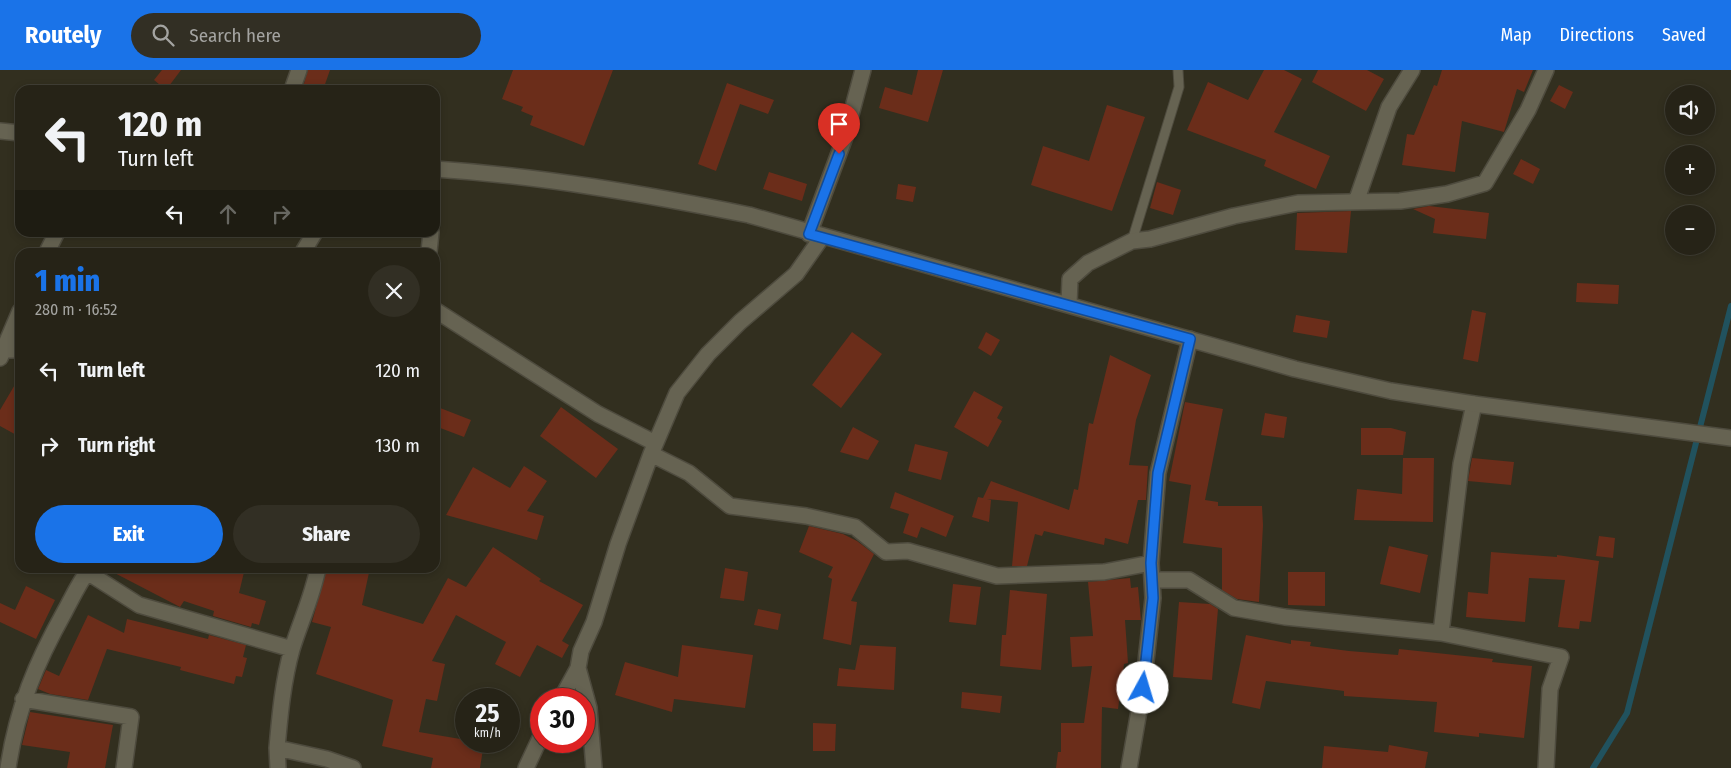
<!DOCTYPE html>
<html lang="en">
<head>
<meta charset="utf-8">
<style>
	:root { --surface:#262317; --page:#322f24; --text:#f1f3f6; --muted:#a4a4a1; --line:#424036; --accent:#1a73e8 }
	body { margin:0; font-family:"Fira Sans Condensed",sans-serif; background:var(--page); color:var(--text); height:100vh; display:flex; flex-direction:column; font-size:19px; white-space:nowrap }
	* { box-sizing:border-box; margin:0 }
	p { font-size:16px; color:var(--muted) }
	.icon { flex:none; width:28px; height:28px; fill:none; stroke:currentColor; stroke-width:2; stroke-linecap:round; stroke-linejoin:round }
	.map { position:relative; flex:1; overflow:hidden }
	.panel { position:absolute; left:15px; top:178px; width:425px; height:325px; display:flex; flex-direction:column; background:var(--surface); border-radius:15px; box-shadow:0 2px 8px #0003,0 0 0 1px var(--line) }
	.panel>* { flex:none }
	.guide { position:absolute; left:15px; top:15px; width:425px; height:152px; border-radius:15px; box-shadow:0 2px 8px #0003,0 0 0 1px var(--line); background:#262317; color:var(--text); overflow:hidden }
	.controls { position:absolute; left:1665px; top:15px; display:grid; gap:10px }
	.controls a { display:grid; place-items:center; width:50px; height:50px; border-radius:50%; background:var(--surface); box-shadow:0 2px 8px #0003,0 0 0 1px var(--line); font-size:25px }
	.speed { position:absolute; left:455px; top:618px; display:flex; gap:10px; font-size:25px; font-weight:700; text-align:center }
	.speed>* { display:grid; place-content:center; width:65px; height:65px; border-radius:50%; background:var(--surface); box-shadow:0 2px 8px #0003,0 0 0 1px var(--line); line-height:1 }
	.speed small { font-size:12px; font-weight:400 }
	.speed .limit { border:8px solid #d22; background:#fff; color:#111 }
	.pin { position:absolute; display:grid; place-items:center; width:42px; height:42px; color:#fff; margin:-51px -21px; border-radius:50% 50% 50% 0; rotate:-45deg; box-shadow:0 0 5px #0007 }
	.pin .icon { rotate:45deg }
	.me { position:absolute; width:55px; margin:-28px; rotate:6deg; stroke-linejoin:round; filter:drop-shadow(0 0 4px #0008) }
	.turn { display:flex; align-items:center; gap:18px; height:105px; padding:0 20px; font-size:22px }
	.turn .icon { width:65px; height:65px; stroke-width:2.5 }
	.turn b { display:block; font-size:35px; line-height:42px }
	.lanes { display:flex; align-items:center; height:48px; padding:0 20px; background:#0003; justify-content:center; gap:25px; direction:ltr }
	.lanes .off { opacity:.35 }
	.round { display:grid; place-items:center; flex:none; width:52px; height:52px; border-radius:26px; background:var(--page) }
	.headline { display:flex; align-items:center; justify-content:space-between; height:85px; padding:0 20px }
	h1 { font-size:30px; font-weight:800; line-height:38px; color:var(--accent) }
	.button { display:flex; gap:10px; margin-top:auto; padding:10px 20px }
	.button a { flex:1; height:58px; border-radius:30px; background:var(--accent); color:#fff; font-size:20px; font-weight:800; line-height:58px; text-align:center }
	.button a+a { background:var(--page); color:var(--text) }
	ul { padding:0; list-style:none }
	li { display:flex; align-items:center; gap:15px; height:75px; padding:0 20px }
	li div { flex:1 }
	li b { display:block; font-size:19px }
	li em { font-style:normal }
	header { display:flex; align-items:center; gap:30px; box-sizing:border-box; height:70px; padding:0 25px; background:var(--accent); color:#fff }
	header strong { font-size:24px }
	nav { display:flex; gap:28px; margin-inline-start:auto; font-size:18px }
	.search { width:350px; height:45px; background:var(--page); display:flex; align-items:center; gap:12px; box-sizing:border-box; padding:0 18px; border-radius:28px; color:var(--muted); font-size:19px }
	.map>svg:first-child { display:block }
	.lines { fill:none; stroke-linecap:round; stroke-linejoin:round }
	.stream { stroke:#21525e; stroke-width:6 }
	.building { fill:#6b2d1a }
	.lane-casing { stroke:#4e4b3e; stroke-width:11 }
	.street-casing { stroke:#4e4b3e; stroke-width:18 }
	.secondary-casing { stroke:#4e4b3e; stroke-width:18 }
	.lane { stroke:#666352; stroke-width:9 }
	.street { stroke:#666352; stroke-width:15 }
	.secondary { stroke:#666352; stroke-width:15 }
	.route-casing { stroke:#114b97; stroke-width:12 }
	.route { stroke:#1a73e8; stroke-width:9 }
</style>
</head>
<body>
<header>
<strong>Routely</strong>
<div class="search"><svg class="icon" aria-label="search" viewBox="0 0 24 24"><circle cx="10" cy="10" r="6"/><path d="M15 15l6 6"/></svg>Search here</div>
<nav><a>Map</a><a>Directions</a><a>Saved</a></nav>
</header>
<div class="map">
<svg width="1731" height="698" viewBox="0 0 1731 698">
	<rect width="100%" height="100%" fill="#322f1f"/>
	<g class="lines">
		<path class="stream" d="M 1593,698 L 1627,643 L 1731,236"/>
	</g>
	<path class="building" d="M 162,0 L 181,0 L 166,20 L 154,10 Z
		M 308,0 L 330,0 L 323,20 L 302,20 Z
		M 513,0 L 613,0 L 584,76 L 530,55 L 533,46 L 521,41 L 523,37 L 502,29 Z
		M 918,0 L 943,0 L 928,52 L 879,38 L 885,17 L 912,25 Z
		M 1264,0 L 1284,0 L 1302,9 L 1274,62 L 1330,86 L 1316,119 L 1264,96 L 1266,90 L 1187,60 L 1208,12 L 1248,30 Z
		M 1318,0 L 1367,0 L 1384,9 L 1366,41 L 1312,12 Z
		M 1442,0 L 1533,0 L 1524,22 L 1517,19 L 1504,62 L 1462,51 L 1455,102 L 1402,95 L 1407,64 L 1414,65 L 1434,15 L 1437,16 Z
		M 727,13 L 774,30 L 768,44 L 740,34 L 716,101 L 698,94 Z
		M 1559,15 L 1573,22 L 1565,39 L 1550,31 Z
		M 1107,35 L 1145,47 L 1112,141 L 1031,115 L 1043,76 L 1089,91 Z
		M 1521,89 L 1540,99 L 1533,114 L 1513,104 Z
		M 769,102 L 807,114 L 802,131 L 763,119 Z
		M 1157,112 L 1181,120 L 1173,145 L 1150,138 Z
		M 898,114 L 916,117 L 913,132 L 896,129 Z
		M 1429,136 L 1489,143 L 1486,169 L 1433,163 L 1435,149 L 1413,139 Z
		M 1351,141 L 1347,183 L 1295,180 L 1297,143 Z
		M 1577,213 L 1619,215 L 1618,234 L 1576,232 Z
		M 1472,240 L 1486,243 L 1478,292 L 1463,289 Z
		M 1296,245 L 1330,251 L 1327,268 L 1293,262 Z
		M 852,262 L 882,284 L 841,338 L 812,315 Z
		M 986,262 L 1000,270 L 991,286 L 978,278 Z
		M 1110,285 L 1151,305 L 1136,350 L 1129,395 L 1148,396 L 1146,430 L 1138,430 L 1128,474 L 1105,468 L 1104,475 L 1044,461 L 1042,466 L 1035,464 L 1027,496 L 1012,496 L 1018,432 L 987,429 L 991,430 L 989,452 L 972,447 L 978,427 L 983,428 L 991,411 L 1069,440 L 1074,419 L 1078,420 L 1089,353 L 1093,354 Z
		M 20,306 L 20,367 L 0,356 L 0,340 Z
		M 974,321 L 1003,337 L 997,348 L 1002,351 L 988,377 L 954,357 Z
		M 1185,332 L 1223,339 L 1205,430 L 1218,432 L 1218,436 L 1262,436 L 1263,455 L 1259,532 L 1237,529 L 1222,520 L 1222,478 L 1183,473 L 1191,415 L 1169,411 Z
		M 435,336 L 471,350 L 464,367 L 435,356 Z
		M 561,337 L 618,379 L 596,408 L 540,366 Z
		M 1265,343 L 1287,347 L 1284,368 L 1261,365 Z
		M 853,357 L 879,371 L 868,390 L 840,382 Z
		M 1361,358 L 1391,358 L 1406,362 L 1403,385 L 1361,385 Z
		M 915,374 L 948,382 L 941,410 L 908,401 Z
		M 1403,388 L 1434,388 L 1433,452 L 1354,450 L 1357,419 L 1402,424 Z
		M 1472,388 L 1514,392 L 1511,415 L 1468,411 Z
		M 524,396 L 547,411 L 527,441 L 544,446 L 537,470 L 446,445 L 473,397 L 510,418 Z
		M 895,422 L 954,446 L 946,467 L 921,457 L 917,468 L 903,463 L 909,444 L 890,438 Z
		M 809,456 L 843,464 L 857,471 L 874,484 L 851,531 L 857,532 L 851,575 L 823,569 L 832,509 L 828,507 L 833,497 L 799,482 Z
		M 1599,466 L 1615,468 L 1613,488 L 1596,486 Z
		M 1389,476 L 1428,485 L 1420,523 L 1380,514 Z
		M 493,477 L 541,509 L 539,511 L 583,535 L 562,571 L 569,575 L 562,588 L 537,575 L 520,607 L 495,594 L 506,572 L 456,545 L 432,591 L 445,594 L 437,631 L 426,629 L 419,662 L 484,673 L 480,698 L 431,698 L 433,688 L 382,676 L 393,630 L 316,604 L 331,557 L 312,552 L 327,498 L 370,498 L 362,535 L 423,554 L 448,508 L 466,517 Z
		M 1491,482 L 1557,487 L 1557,485 L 1599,491 L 1591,552 L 1580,551 L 1579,559 L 1558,557 L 1565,510 L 1529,508 L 1525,552 L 1466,547 L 1468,522 L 1488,524 Z
		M 105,498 L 245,498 L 239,523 L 266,531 L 259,555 L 252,553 L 251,557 L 213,546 L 214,541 L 184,531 L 180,537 Z
		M 725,498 L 748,502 L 744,531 L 720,528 Z
		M 1288,502 L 1325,502 L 1325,536 L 1288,535 Z
		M 1130,508 L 1131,518 L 1138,517 L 1141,550 L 1125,550 L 1128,593 L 1124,594 L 1118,639 L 1102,637 L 1101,698 L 1056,698 L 1058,682 L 1061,682 L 1061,653 L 1084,653 L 1092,596 L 1072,597 L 1070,567 L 1093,566 L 1088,512 Z
		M 953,514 L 981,517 L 976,555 L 949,552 Z
		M 26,516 L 55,530 L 36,569 L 0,552 L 0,533 L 15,540 Z
		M 1010,520 L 1047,524 L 1041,600 L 1000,596 L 1002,565 L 1006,565 Z
		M 1179,532 L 1210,534 L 1218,539 L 1212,610 L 1173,607 Z
		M 758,539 L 781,544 L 778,560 L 754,555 Z
		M 88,545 L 124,563 L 127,549 L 208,569 L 209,565 L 246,575 L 243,587 L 247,588 L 242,607 L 236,606 L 234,614 L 180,600 L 181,597 L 107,579 L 88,630 L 50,624 L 38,619 L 46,600 L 59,606 Z
		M 1246,565 L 1291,574 L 1291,570 L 1311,572 L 1310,576 L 1349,581 L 1398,585 L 1399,579 L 1493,589 L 1492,592 L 1532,596 L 1524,668 L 1479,663 L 1479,667 L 1434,662 L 1437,632 L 1344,626 L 1344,621 L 1266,611 L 1260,639 L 1232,633 Z
		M 682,575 L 753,585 L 745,638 L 674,629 L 672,642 L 615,625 L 625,592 L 678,607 Z
		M 860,575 L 896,577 L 894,620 L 837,616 L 839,598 L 855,600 Z
		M 962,622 L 1002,626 L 1000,643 L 961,638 Z
		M 30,642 L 113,655 L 105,698 L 67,698 L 70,682 L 22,675 Z
		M 813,653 L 836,654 L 835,681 L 813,681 Z
		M 1389,675 L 1428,682 L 1425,698 L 1322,698 L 1324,676 L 1388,682 Z"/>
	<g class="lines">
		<defs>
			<path id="lane" d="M 1132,171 L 1179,17 L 1178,0"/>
			<path id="street" d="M 292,20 L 299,0
				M 1356,132 L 1389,37 L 1412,0
				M 809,164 L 845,67 L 863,0
				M 47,182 L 57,162
				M 303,182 L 315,162
				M 429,182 L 431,162
				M 1069,234 L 1070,209 L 1088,193 L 1132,171 L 1150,169 L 1234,146 L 1298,133 L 1400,131 L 1447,124 L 1485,113 L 1528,40 L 1546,0
				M 435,240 L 598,344 L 655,373
				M 5,280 L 20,280
				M 0,288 L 20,241
				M 651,384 L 689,403 L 730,436 L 806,446 L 855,457 L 886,482 L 908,481 L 997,506 L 1104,502 L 1151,493
				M 318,498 C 312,528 301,550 292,579 C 283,611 280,644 277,678 L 327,689 L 353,698
				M 87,502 L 139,535 L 292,579
				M 1153,510 L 1189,510 L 1234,538 L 1285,547 L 1441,563 L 1561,587 L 1550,619 L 1546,698
				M 1441,563 L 1461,394 L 1474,334
				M 578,598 L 589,638 L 594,698
				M 23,629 L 131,647 L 124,698
				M 561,629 L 578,598 L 581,581 L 594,552 L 618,474 L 651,384 L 677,323 L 708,284 L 740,252 L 796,204 L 822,167
				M 277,678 L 278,698
				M 8,698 C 17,638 36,593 65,541 C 73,526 80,511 90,498
				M 526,698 L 541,666
				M 1129,698 L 1143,618 L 1153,528 L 1151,493 L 1158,403 L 1190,269"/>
			<path id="secondary" d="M 0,61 L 20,63
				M 435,99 C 541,106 645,124 749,145 L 1295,299 L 1391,321 L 1474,334 L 1731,368"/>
		</defs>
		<use href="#lane" class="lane-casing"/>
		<use href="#street" class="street-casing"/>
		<use href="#secondary" class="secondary-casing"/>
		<use href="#lane" class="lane"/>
		<use href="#street" class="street"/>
		<use href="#secondary" class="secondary"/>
	</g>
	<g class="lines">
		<defs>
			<path id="route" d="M 839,84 L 809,164 L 1190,269 L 1158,403 L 1151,493 L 1153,528 L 1143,618"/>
		</defs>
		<use href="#route" class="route-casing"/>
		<use href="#route" class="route"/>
	</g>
</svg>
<div class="controls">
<a><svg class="icon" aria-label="sound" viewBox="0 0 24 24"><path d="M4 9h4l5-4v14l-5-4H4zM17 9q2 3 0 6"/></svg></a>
<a>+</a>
<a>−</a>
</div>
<div class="speed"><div>25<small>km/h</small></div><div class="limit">30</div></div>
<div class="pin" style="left:839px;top:84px;background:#d93025"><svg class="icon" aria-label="arrive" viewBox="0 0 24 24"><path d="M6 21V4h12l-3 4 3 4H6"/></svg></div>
<svg class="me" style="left:1143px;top:618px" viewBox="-20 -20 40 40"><circle r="19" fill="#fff"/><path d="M0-13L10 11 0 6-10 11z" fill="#1a73e8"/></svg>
<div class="guide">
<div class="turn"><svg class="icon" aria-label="left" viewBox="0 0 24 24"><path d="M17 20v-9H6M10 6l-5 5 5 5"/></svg><div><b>120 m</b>Turn left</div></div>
<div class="lanes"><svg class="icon" aria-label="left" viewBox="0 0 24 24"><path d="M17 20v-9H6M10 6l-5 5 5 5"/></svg><svg class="icon off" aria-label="ahead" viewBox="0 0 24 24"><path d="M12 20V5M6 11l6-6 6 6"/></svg><svg class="icon off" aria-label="right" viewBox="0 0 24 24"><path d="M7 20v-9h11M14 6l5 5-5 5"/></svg></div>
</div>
<section class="panel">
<div class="headline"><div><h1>1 min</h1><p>280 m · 16:52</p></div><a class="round"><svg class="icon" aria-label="close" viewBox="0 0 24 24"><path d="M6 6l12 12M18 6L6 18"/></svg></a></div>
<ul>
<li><svg class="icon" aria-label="left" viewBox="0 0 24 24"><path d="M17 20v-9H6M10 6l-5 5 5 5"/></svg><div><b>Turn left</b></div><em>120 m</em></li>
<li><svg class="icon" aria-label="right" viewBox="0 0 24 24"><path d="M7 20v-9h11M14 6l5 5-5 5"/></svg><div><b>Turn right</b></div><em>130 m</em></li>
</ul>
<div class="button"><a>Exit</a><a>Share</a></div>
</section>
</div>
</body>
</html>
